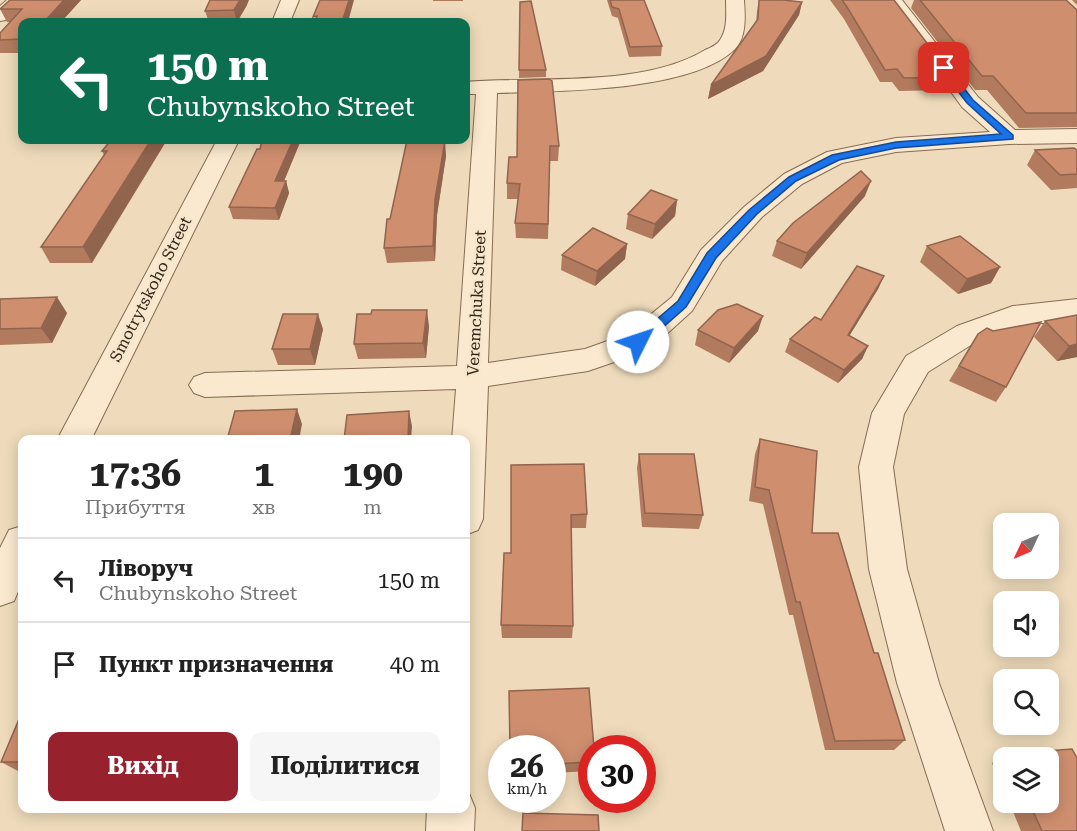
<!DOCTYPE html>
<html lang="uk">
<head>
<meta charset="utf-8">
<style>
	:root { --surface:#fff; --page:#f6f6f6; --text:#222; --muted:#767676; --line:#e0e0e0; --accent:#97222d }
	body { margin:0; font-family:"Roboto Serif",serif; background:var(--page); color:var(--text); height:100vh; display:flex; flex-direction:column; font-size:22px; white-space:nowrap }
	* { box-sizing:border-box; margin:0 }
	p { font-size:20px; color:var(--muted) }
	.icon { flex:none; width:33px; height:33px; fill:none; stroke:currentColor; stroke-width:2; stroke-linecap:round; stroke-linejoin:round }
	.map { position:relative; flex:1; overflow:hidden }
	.sheet { position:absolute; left:18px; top:435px; width:452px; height:378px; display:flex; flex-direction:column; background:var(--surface); border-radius:12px; box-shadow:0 3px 15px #0003 }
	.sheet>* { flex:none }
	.banner { position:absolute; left:18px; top:18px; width:452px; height:126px; border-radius:12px; box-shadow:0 3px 15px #0003; background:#0b6e4f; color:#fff; overflow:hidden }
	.needle { width:39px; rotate:226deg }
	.buttons { position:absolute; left:993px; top:513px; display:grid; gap:12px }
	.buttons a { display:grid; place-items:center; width:66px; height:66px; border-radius:12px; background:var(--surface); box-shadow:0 3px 15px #0003; font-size:30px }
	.speed { position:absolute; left:488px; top:735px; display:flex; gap:12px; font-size:30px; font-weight:700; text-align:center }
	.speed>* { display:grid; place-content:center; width:78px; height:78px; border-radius:50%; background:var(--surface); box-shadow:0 3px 15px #0003; line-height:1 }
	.speed small { font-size:15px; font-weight:400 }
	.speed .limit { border:9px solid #d22; background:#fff; color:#111 }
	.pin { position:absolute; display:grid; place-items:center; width:51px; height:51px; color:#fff; margin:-26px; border-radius:12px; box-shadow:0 3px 9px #0006 }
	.me { position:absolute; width:66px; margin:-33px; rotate:49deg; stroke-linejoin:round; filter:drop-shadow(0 0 4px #0008) }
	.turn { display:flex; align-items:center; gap:21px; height:126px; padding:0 30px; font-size:27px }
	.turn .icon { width:78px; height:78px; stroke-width:2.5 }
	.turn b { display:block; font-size:42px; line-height:51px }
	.eta { display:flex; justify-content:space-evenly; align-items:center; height:102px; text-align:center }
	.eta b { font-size:36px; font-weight:700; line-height:42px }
	.cta { display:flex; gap:12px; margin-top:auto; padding:12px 30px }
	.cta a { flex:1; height:69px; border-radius:12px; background:var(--accent); color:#fff; font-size:24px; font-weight:700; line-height:69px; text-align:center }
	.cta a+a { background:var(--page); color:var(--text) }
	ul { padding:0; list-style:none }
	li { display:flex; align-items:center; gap:18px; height:84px; padding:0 30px; border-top:2px solid var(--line) }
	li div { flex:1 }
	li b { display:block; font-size:22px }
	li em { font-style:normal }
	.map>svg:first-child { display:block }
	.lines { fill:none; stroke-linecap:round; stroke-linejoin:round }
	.street-casing { stroke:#866b54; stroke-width:2 }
	.street { fill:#fae9ce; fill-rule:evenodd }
	.wall { fill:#b27b5f }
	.shaded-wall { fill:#91644e }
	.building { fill:#cf8f6f; stroke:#91644e; stroke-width:1.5 }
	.route { fill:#1a73e8; stroke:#114b97; stroke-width:1.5 }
	.labels { text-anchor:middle; stroke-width:5; stroke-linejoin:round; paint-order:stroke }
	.street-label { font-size:16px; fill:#35251a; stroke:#f6e6cb }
</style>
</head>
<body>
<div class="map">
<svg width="1077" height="831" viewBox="0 0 1077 831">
	<rect width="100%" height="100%" fill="#efdbbb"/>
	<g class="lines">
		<defs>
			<path id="street" d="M 7,0 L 26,0 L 6,20 L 0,21 L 0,6 Z
				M 281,0 L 299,0 L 290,22 L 272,22 Z
				M 726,0 L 744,0 C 745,15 747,37 735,49 C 691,92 557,91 497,93 L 488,363 L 585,349 L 627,334 L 672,297 L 701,250 L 744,207 L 784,174 L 827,152 L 896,138 L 990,132 L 962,107 L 884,0 L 902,0 L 978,97 L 1015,130 L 1077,129 L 1077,143 L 1009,144 L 896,152 L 842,163 L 802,184 L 762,217 L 722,261 L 692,311 L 649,350 L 588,371 L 488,386 L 483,519 L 478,530 L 465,535 L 465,440 L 452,440 L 456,389 L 205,397 L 194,393 L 189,385 L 194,377 L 205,373 L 457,366 L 476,94 L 465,94 L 465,82 C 537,76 642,88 705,50 C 710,48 717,45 720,40 C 728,28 726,14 726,0 Z
				M 217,140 L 239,140 L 91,440 L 57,440 Z
				M 1077,299 L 1077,319 L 1017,326 L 979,340 L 928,372 L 904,414 L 893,467 L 907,569 L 939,683 L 993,831 L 945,831 L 897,683 L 869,569 L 859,467 L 872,413 L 906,356 L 957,326 L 1013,306 Z
				M 22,526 L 22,582 L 14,601 L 0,606 L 0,548 L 9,530 Z
				M 465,790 L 468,791 L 475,808 L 474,831 L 426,831 L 427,808 L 465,808 Z"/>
		</defs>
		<use href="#street" class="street-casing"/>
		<use href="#street" class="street"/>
	</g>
	<path class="wall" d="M 10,0 L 81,0 L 61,22 L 22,22 L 22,53 L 0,53 L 0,33 L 10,22 L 7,22 L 0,9 Z
		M 433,0 L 463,0 L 463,1 L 433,1 Z
		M 607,0 L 644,0 L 662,46 L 661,56 L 629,57 L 618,18 L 612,16 Z
		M 759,0 L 802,2 L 799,15 L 763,71 L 708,99 L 711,85 L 756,23 L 757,11 Z
		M 830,0 L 894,0 L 953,77 L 947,90 L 899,91 L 892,82 L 880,82 L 844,19 Z
		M 914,0 L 1066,0 L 1077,10 L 1077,127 L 1019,128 L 987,90 L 975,90 L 911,8 Z
		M 1072,0 L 1077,0 L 1077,5 Z
		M 520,2 L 546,70 L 546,77 L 519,78 Z
		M 247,5 L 237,22 L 209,22 L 205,11 Z
		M 518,80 L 559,146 L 558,161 L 550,161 L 548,239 L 516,238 L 515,223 L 518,199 L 507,199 L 507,183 L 517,157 Z
		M 111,140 L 92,263 L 50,263 L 41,247 L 104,155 L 102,151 Z
		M 262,140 L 301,140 L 284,181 L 286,181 L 289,193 L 279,220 L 233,219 L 229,207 L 260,149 Z
		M 407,140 L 443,140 L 446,156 L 437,215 L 435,261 L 387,263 L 384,248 Z
		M 1035,150 L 1077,150 L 1077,188 L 1051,190 L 1027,165 Z
		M 865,196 L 801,269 L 772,256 L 777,241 Z
		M 677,200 L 675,216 L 652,239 L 626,229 L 628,214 Z
		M 627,244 L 625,259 L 595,286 L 561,270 L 562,255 Z
		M 927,246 L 1000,267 L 991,283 L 958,294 L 920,262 Z
		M 884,276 L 878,289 L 849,336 L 868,346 L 862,359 L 838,383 L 785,352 L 790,339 L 821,320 Z
		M 0,299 L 67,313 L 52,343 L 0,345 Z
		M 1077,315 L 1077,357 L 1057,361 L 1034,337 L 1045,321 Z
		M 429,326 L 426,358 L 358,359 L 354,344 Z
		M 323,329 L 315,365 L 278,365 L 272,349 Z
		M 698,330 L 758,331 L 729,363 L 695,345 Z
		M 978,334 L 1006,387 L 996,402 L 949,381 Z
		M 760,439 L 812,533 L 874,653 L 905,740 L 894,750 L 825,750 L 793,615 L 789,615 L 763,504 L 749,501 L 755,454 Z
		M 639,454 L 703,515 L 699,529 L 642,527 L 637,468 Z
		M 511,465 L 587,514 L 586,528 L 571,528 L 573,626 L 572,638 L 502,638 L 501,625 L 511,553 Z
		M 22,712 L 22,771 L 18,771 L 1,762 Z
		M 552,748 L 591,748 L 591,771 L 552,773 Z
		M 1072,749 L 1077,758 L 1077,831 L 1021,831 L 1009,802 L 1048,802 L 1048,758 L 1004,758 L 1004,790 L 992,763 L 1007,754 Z"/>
	<path class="shaded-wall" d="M 64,0 L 81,0 L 61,22 L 44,22 Z
		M 240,0 L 249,0 L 247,5 L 237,22 L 234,10 Z
		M 349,0 L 354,0 L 348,22 L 342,22 Z
		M 802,2 L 799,15 L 763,71 L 708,99 L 711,85 Z
		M 151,140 L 167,140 L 92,263 L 83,247 Z
		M 293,140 L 301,140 L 279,193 L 275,181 Z
		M 445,141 L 446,156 L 437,215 L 435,261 L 433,246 L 435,199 Z
		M 286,181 L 289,193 L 279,220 L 275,208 Z
		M 871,181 L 865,196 L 801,269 L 807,253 Z
		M 677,200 L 675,216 L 652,239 L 655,224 Z
		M 627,244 L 625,259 L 595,286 L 597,271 Z
		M 1000,267 L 991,283 L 958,294 L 967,279 Z
		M 884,276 L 878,289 L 842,348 L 848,335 Z
		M 57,297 L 67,313 L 52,343 L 41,328 Z
		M 427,310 L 429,326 L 426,358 L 423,343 Z
		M 318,314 L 323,329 L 315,365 L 310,349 Z
		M 763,316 L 758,331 L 729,363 L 734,348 Z
		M 1077,344 L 1077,357 L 1057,361 L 1069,346 Z
		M 868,346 L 862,359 L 838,383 L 844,370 Z
		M 297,409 L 302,424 L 299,440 L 290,440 Z
		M 409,411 L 412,426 L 411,440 L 408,440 Z"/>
	<path class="building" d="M 10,0 L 64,0 L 44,22 L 22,22 L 22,39 L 0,40 L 0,33 L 22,9 L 0,9 Z
		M 210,0 L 240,0 L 234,10 L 205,11 Z
		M 320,0 L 349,0 L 342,22 L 315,22 L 317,16 L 313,17 Z
		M 610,0 L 644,0 L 662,46 L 630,47 L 619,9 L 612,7 Z
		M 759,0 L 783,0 L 802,2 L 766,56 L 711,85 L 758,19 Z
		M 842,0 L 894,0 L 953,77 L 904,78 L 897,69 L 885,70 L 847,7 Z
		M 920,0 L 1066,0 L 1077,10 L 1077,113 L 1026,113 L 993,76 L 982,76 Z
		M 531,1 L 546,70 L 519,70 L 520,2 Z
		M 549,79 L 552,81 L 559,146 L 550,146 L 548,224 L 515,223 L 520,184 L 507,183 L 509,157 L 517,157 L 518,80 Z
		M 111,140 L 151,140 L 83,247 L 41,247 L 107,151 L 102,151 Z
		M 262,140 L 293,140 L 275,181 L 286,181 L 275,208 L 229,207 L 257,149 L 260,149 Z
		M 407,140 L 440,140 L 440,141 L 445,141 L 435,199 L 433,246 L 384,248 L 387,219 L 390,219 Z
		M 1074,148 L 1077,150 L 1077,174 L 1060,175 L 1035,150 Z
		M 861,171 L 871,181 L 807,253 L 777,241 L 793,223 Z
		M 651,190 L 677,200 L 655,224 L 628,214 Z
		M 593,228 L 627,244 L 597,271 L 562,255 Z
		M 960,236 L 1000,267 L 967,279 L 927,246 Z
		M 857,266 L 884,276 L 848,335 L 868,346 L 844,370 L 790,339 L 815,317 L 821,320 Z
		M 57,297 L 41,328 L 0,329 L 0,299 Z
		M 737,304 L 763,316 L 734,348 L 698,330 L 718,310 Z
		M 372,310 L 427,310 L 423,343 L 354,344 L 357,314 L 371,314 Z
		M 283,314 L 318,314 L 310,349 L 272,349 Z
		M 1077,315 L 1077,344 L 1069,346 L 1045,321 Z
		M 1041,322 L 1006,387 L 959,366 L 978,334 L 987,328 L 993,331 Z
		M 297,409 L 290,440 L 227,440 L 235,411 Z
		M 409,411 L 408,440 L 344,440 L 347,415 Z
		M 760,439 L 817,451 L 812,533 L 838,533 L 874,653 L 878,653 L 905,740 L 835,741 L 800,602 L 796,602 L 769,490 L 755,487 Z
		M 639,454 L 694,454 L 703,515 L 645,513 Z
		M 584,464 L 587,514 L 571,515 L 573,626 L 501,625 L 504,553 L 511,553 L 511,465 Z
		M 589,688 L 594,748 L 591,748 L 591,762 L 552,764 L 552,748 L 510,748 L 509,691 Z
		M 22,712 L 22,762 L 1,762 Z
		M 1072,749 L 1077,758 L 1077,831 L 1042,831 L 1029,802 L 1048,802 L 1048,758 L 1009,758 L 1007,754 Z
		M 523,813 L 598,815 L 599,831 L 522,831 Z"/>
	<path class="route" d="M 941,66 L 947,66 L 973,100 L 1013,135 L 1013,139 L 896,148 L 839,160 L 796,181 L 757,214 L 716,258 L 686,307 L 643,345 L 634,345 L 632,342 L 634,339 L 678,301 L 707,253 L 749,210 L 789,177 L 832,155 L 896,142 L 1001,134 L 967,103 L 940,68 Z"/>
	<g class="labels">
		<g class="street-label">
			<text transform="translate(150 289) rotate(-63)" y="6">Smotrytskoho Street</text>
			<text transform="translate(476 303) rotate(-87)" y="6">Veremchuka Street</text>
		</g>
	</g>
</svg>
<div class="buttons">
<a><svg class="needle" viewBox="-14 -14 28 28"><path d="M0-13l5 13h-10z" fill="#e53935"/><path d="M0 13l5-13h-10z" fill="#767676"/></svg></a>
<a><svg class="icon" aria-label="sound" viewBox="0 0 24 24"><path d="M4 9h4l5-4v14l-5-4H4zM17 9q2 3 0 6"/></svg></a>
<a><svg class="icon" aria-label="search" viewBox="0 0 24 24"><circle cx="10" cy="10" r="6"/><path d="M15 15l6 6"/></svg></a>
<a><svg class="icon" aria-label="layers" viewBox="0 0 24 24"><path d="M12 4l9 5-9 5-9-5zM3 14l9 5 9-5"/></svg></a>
</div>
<div class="speed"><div>26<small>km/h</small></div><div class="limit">30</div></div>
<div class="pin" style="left:944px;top:68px;background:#d93025"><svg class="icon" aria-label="arrive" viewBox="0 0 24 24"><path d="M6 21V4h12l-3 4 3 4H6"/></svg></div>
<svg class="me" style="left:638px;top:342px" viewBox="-20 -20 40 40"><circle r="19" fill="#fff"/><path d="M0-13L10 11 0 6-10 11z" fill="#1a73e8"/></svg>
<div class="banner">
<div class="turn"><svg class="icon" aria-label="left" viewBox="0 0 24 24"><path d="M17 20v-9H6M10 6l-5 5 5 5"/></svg><div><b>150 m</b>Chubynskoho Street</div></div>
</div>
<section class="sheet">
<div class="eta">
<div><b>17:36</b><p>Прибуття</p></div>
<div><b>1</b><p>хв</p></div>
<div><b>190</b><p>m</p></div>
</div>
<ul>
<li><svg class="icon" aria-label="left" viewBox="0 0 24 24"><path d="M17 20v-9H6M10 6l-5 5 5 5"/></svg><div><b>Ліворуч</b><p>Chubynskoho Street</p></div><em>150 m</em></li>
<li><svg class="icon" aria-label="arrive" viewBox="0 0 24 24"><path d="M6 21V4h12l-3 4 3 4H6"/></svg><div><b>Пункт призначення</b></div><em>40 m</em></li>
</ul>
<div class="cta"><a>Вихід</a><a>Поділитися</a></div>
</section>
</div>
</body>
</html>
